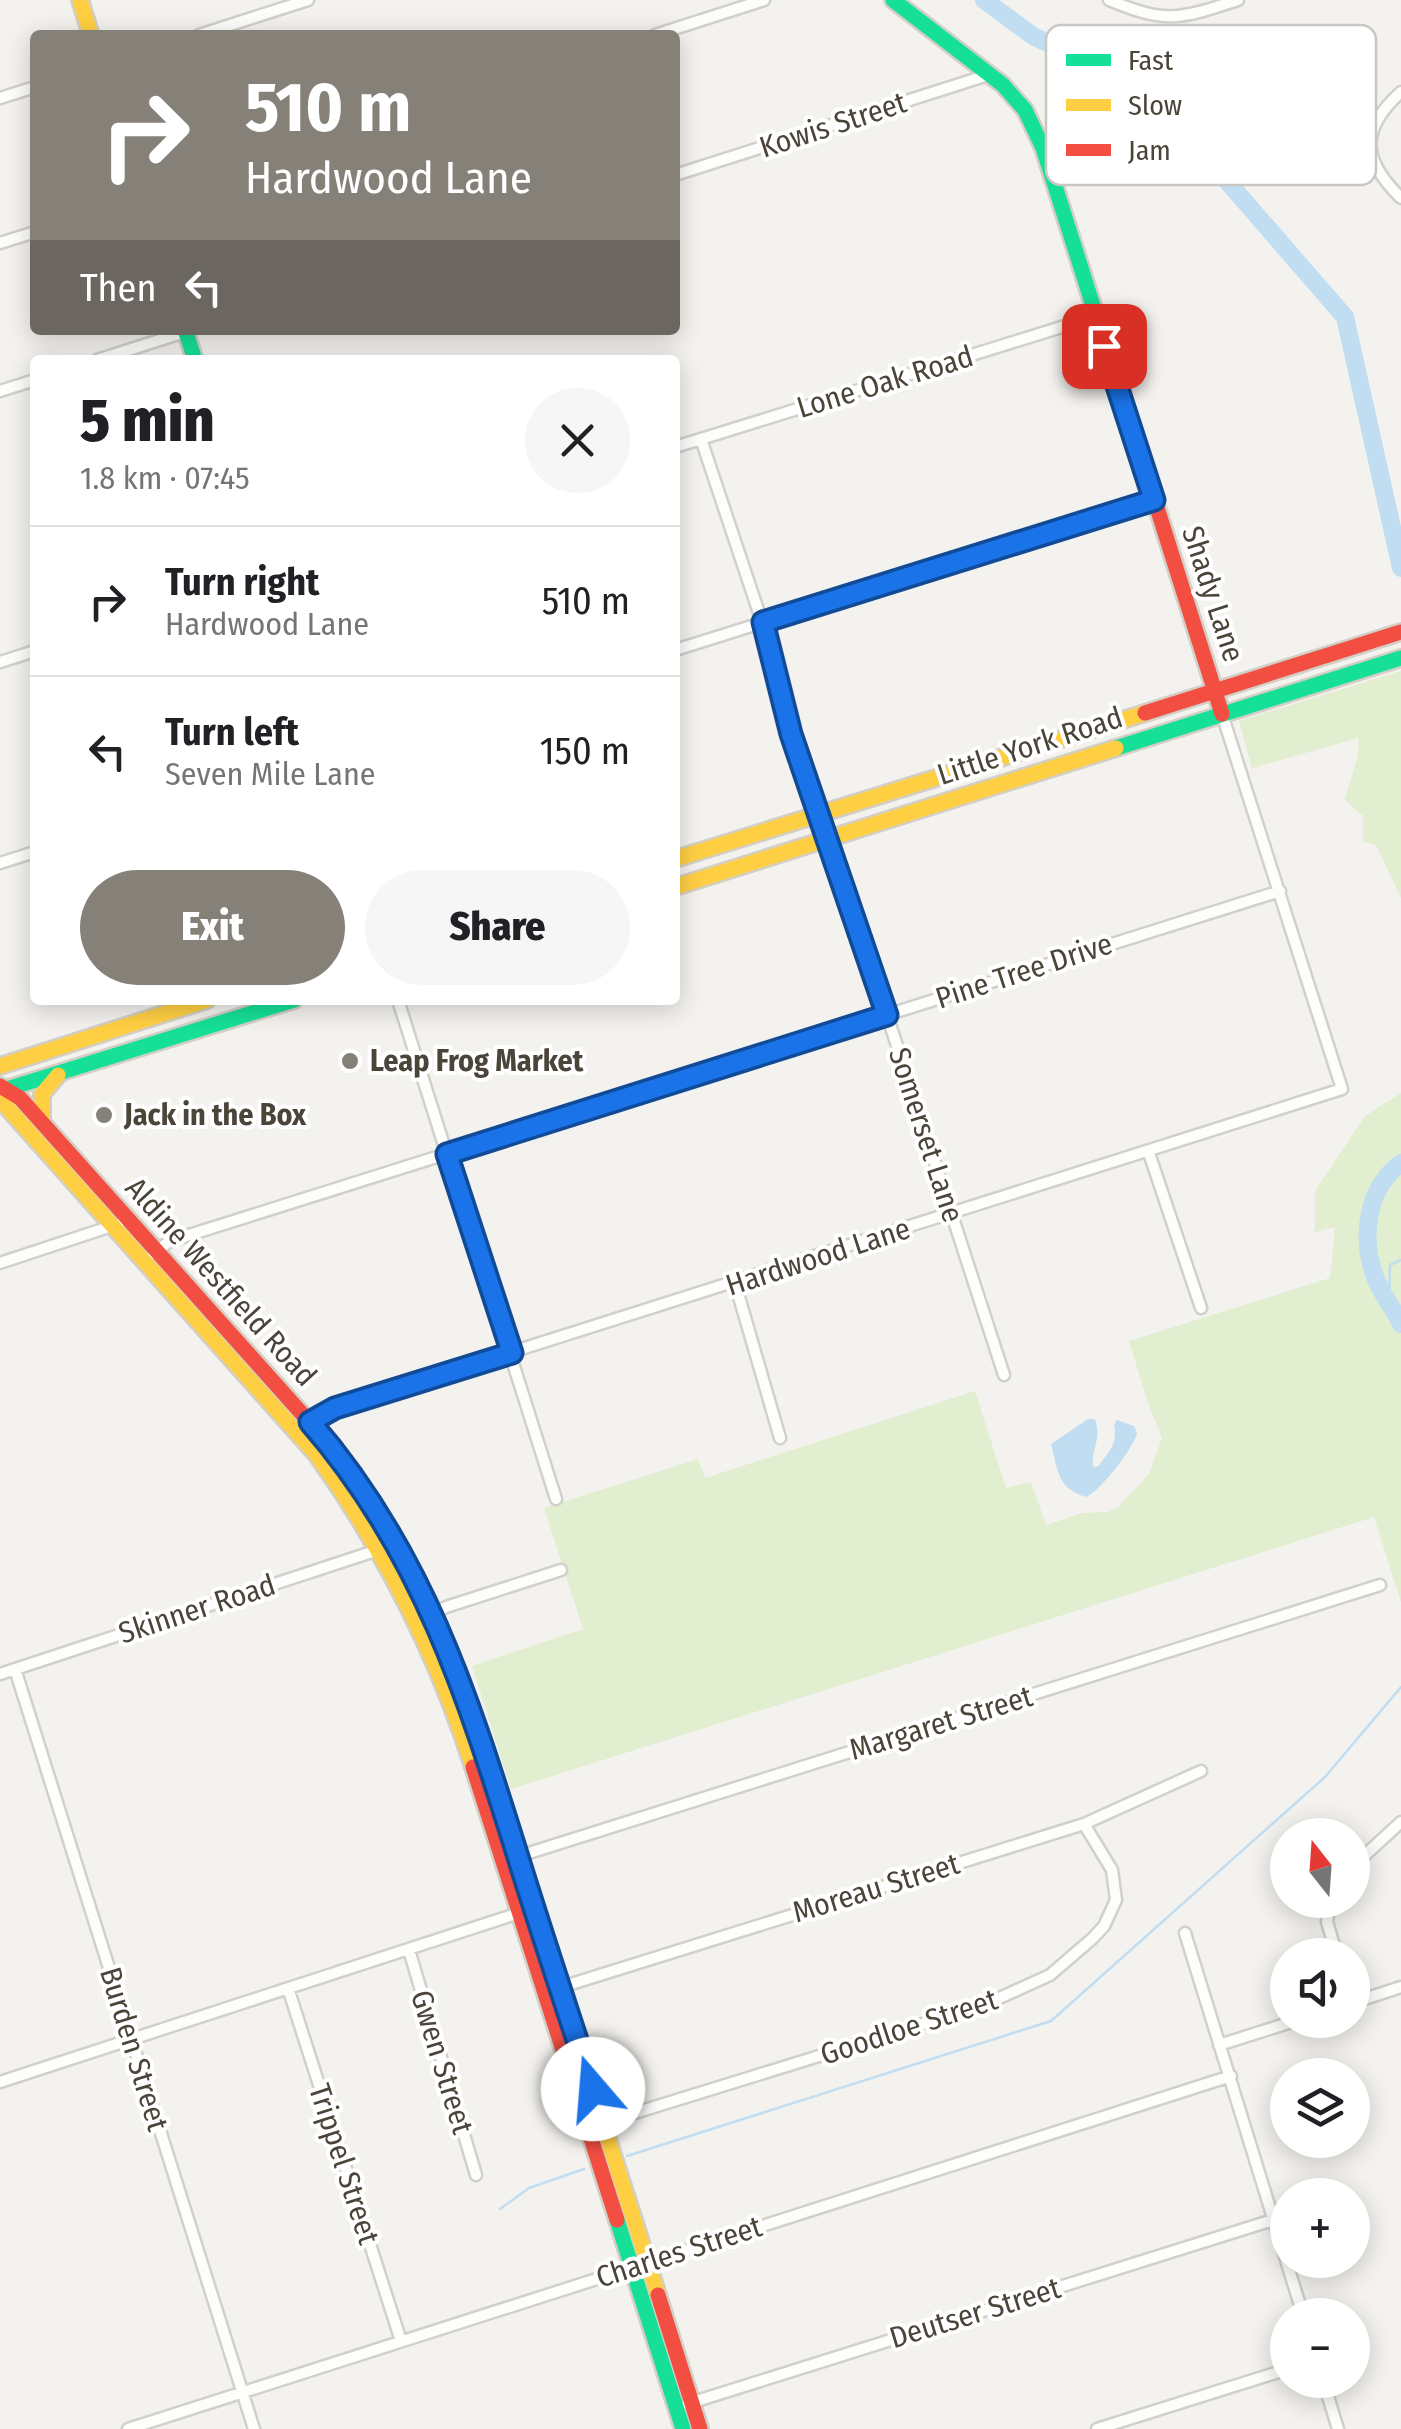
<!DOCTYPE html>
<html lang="en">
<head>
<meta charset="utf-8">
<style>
	:root { --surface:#fff; --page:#f6f6f6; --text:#202124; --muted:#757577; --line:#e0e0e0; --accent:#868178 }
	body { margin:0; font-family:"Fira Sans Condensed",sans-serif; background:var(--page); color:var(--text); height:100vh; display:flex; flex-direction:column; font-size:38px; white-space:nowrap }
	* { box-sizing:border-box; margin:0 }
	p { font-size:32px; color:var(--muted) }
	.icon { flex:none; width:55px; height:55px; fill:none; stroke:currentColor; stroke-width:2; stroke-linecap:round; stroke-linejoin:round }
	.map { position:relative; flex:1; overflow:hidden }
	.drawer { position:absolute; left:30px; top:355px; width:650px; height:650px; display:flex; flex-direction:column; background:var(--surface); border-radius:10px; box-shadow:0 5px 25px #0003 }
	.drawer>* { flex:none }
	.top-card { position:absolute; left:30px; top:30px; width:650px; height:305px; border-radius:10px; box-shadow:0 5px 25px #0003; background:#868178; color:#fff; overflow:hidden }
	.needle { width:65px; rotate:343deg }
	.tools { position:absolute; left:1270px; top:1818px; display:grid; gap:20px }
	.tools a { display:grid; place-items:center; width:100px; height:100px; border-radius:50%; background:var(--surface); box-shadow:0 5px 25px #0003; font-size:50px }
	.pin { position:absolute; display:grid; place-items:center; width:85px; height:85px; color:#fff; margin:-42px; border-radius:20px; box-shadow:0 5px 15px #0006 }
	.me { position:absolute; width:110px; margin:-55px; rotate:342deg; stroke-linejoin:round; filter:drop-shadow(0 0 8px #0008) }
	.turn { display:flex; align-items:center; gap:35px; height:210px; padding:0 50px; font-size:45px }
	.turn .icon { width:130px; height:130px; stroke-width:2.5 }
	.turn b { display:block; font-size:70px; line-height:85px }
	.then { display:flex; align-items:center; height:95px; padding:0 50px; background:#0003; gap:20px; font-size:38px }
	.round { display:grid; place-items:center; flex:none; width:105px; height:105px; border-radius:52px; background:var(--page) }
	.overview { display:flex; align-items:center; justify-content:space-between; height:170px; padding:0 50px }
	h1 { font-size:60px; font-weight:800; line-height:75px }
	.cta { display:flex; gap:20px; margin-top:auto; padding:20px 50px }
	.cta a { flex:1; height:115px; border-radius:60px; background:var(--accent); color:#fff; font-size:40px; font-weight:800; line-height:115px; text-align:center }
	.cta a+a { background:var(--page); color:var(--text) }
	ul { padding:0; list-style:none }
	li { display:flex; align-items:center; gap:30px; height:150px; padding:0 50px; border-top:2px solid var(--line) }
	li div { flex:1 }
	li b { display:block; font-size:38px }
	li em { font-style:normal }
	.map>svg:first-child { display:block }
	.green { fill:#e1eecf }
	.water { fill:#c0ddf1 }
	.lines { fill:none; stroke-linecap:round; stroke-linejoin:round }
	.stream { stroke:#c0ddf1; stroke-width:2.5 }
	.river { stroke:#c0ddf1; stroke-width:18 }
	.street-casing { stroke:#d2d0cb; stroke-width:15 }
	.fast-casing { stroke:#d3cfc5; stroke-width:20 }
	.slow-casing { stroke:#d3cfc5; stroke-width:20 }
	.jam-casing { stroke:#d3cfc5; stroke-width:20 }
	.street { stroke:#fdfdfc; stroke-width:10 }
	.fast { stroke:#16e098; stroke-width:15 }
	.slow { stroke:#ffcf43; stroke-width:15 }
	.jam { stroke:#f24e42; stroke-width:15 }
	.route-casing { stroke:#114b97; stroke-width:25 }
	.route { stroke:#1a73e8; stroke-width:18 }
	.poi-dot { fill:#868178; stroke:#fff; stroke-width:4 }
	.labels { text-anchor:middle; stroke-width:8; stroke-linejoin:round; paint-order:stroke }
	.street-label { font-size:30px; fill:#4b4439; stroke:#fff }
	.poi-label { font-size:30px; font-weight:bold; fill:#4b4439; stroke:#fff; text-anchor:start }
	.key { fill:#fff; stroke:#c9c7c4; stroke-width:2.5 }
	.key-label { font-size:28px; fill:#4b4439 }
</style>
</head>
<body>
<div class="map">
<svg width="1401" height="2429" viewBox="0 0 1401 2429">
	<rect width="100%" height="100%" fill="#f4f2ee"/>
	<path class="green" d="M 1401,671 L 1401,898 L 1376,845 L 1363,842 L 1363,816 L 1345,800 C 1349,780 1361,758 1358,738 L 1252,768 L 1239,721 Z
		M 1401,1093 L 1401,1602 L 1374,1517 L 511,1789 L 472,1666 L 583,1629 L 544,1508 L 698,1459 L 705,1478 L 975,1391 L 1006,1488 L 1031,1482 L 1046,1525 L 1082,1513 L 1108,1512 L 1117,1508 L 1149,1474 L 1162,1438 L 1148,1403 L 1129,1341 L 1330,1278 L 1335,1227 L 1315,1232 L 1315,1191 L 1365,1116 Z"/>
	<path class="water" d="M 1088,1419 L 1095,1419 C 1102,1440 1091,1449 1093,1467 L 1099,1466 C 1109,1450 1118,1445 1114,1425 L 1117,1420 L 1134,1426 L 1137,1433 C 1133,1449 1100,1491 1086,1497 C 1057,1488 1058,1471 1051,1444 Z"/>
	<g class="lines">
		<path class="stream" d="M 1389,1300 L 1390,1265 L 1401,1260
			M 627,2156 L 1051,2021 L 1325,1777 L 1401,1687
			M 500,2209 L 529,2188 L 584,2169"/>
		<path class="river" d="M 984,0 L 1033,36 L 1148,90 L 1345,317 L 1401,568
			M 1401,1163 C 1367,1188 1361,1236 1374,1274 C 1379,1291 1393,1307 1401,1324"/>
		<defs>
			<path id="street" d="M 1109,0 C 1166,24 1180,19 1238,0
				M 199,35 L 308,0
				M 655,35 L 764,0
				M 1401,92 C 1359,130 1362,160 1401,198
				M 0,98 L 35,87
				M 1335,113 L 1373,127
				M 675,175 L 991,74
				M 0,243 L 35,232
				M 97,360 L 191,330
				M 0,391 L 35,380
				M 701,439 L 773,655 L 796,749 L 887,1015 L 1004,1375
				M 675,447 L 1094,317
				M 675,650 L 1154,500
				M 0,662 L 35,651
				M 0,863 L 35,852
				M 398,1000 L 556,1499
				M 1149,1153 L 1201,1308
				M 153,1254 L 170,1241 L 1280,891
				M 0,1263 L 118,1224
				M 735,1283 L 780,1438
				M 306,1425 L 335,1408 L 1342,1089 L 1222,714
				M 418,1622 L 446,1607 L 561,1570
				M 15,1669 L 254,2429
				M 0,1674 L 384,1548
				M 513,1858 L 1380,1585
				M 1352,1867 L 1401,1822
				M 1330,1900 L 1327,1922 L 1337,1955
				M 1185,1933 L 1303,2315
				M 409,1950 L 476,2175
				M 288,1988 L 401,2341
				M 555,1989 L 1084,1824 L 1201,1771
				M 1352,2003 L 1401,1987
				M 1219,2045 L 1298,2020
				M 0,2082 L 522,1912
				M 599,2124 L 984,2005 L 1050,1975 L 1093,1938 L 1104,1926 L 1116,1900 L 1112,1870 L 1084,1824
				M 1323,2380 L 1338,2429
				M 687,2404 L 1273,2220
				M 128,2429 L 1231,2076
				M 1097,2429 L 1288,2369"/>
			<path id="fast" d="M 893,0 L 1003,85 L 1025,110 L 1043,148 L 1154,498
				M 185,330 L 195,360
				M 1116,748 L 1401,658
				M 0,1091 L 294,1000
				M 617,2220 L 683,2429"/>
			<path id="slow" d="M 80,0 L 91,35
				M 675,859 L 1145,713
				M 675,887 L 1116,748
				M 0,1066 L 207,1000
				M 3,1090 L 4,1104 L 316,1454 C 385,1551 437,1654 473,1767
				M 42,1118 L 42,1094 L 58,1075
				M 432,1613 L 458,1671 L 658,2295"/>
			<path id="jam" d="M 1154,498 L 1222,714
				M 1145,713 L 1401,632
				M 0,1086 L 20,1098 L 329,1444 L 400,1552 L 432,1613
				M 473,1767 L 617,2220
				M 658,2295 L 700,2429"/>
		</defs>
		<use href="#street" class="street-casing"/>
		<use href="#fast" class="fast-casing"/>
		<use href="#slow" class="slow-casing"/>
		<use href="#jam" class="jam-casing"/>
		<use href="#street" class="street"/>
		<use href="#fast" class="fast"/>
		<use href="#slow" class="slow"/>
		<use href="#jam" class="jam"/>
	</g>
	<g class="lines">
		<defs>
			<path id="route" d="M 593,2089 C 568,2012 542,1935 518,1857 C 468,1697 423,1552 310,1422 L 335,1408 L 512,1353 L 447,1154 L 887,1015 L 791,734 L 763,622 L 1154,500 L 1104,346"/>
		</defs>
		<use href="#route" class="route-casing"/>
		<use href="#route" class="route"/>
	</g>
	<g class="poi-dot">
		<circle cx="350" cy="1061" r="10"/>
		<circle cx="104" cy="1115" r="10"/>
	</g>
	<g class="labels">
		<g class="street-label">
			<text transform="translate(833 125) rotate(-18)" y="10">Kowis Street</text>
			<text transform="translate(885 382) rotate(-17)" y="10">Lone Oak Road</text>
			<text transform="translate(1213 594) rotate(72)" y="10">Shady Lane</text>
			<text transform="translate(1030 746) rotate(-18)" y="10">Little York Road</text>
			<text transform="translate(1024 971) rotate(-18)" y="10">Pine Tree Drive</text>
			<text transform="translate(926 1135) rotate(72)" y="10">Somerset Lane</text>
			<text transform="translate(818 1257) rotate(-18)" y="10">Hardwood Lane</text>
			<text transform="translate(221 1282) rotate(48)" y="10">Aldine Westfield Road</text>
			<text transform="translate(197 1609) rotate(-18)" y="10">Skinner Road</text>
			<text transform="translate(941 1723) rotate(-17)" y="10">Margaret Street</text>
			<text transform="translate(876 1888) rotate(-17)" y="10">Moreau Street</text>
			<text transform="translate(909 2027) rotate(-18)" y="10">Goodloe Street</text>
			<text transform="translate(134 2049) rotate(73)" y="10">Burden Street</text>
			<text transform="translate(442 2062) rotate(73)" y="10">Gwen Street</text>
			<text transform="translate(344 2164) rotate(72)" y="10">Trippel Street</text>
			<text transform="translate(679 2252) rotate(-18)" y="10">Charles Street</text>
			<text transform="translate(975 2313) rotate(-17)" y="10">Deutser Street</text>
		</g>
		<g class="poi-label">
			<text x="370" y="1071">Leap Frog Market</text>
			<text x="124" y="1125">Jack in the Box</text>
		</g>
	</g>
	<rect x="1046" y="25" width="330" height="160" rx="15" class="key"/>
	<rect x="1066" y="54" width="45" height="12" fill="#16e098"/>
	<rect x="1066" y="99" width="45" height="12" fill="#ffcf43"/>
	<rect x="1066" y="144" width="45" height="12" fill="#f24e42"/>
	<g class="key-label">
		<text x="1128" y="70">Fast</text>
		<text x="1128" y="115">Slow</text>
		<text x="1128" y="160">Jam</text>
	</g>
</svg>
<div class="tools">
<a><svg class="needle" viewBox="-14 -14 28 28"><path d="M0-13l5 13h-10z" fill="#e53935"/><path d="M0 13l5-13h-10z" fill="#757577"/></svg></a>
<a><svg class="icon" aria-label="sound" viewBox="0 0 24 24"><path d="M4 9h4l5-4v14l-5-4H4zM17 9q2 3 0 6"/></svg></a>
<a><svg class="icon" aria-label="layers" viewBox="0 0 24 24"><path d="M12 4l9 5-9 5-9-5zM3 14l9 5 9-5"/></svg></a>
<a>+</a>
<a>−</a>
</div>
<div class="pin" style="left:1104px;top:346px;background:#d93025"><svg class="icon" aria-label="arrive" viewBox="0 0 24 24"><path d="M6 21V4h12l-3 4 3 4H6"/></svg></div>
<svg class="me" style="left:593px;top:2089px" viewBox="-20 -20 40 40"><circle r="19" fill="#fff"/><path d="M0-13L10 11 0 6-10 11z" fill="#1a73e8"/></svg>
<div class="top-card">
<div class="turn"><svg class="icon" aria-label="right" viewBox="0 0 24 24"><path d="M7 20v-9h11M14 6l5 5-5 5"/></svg><div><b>510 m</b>Hardwood Lane</div></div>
<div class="then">Then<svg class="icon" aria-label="left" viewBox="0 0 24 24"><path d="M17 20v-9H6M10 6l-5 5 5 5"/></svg></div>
</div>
<section class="drawer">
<div class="overview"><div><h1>5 min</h1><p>1.8 km · 07:45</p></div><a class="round"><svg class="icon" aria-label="close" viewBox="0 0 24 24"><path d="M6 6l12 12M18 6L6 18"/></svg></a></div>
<ul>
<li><svg class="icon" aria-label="right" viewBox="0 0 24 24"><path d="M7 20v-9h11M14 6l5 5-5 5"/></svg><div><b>Turn right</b><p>Hardwood Lane</p></div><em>510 m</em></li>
<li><svg class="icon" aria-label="left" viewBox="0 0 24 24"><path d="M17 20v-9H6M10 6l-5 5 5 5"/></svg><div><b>Turn left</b><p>Seven Mile Lane</p></div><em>150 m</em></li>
</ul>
<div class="cta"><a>Exit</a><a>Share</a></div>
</section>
</div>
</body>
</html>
